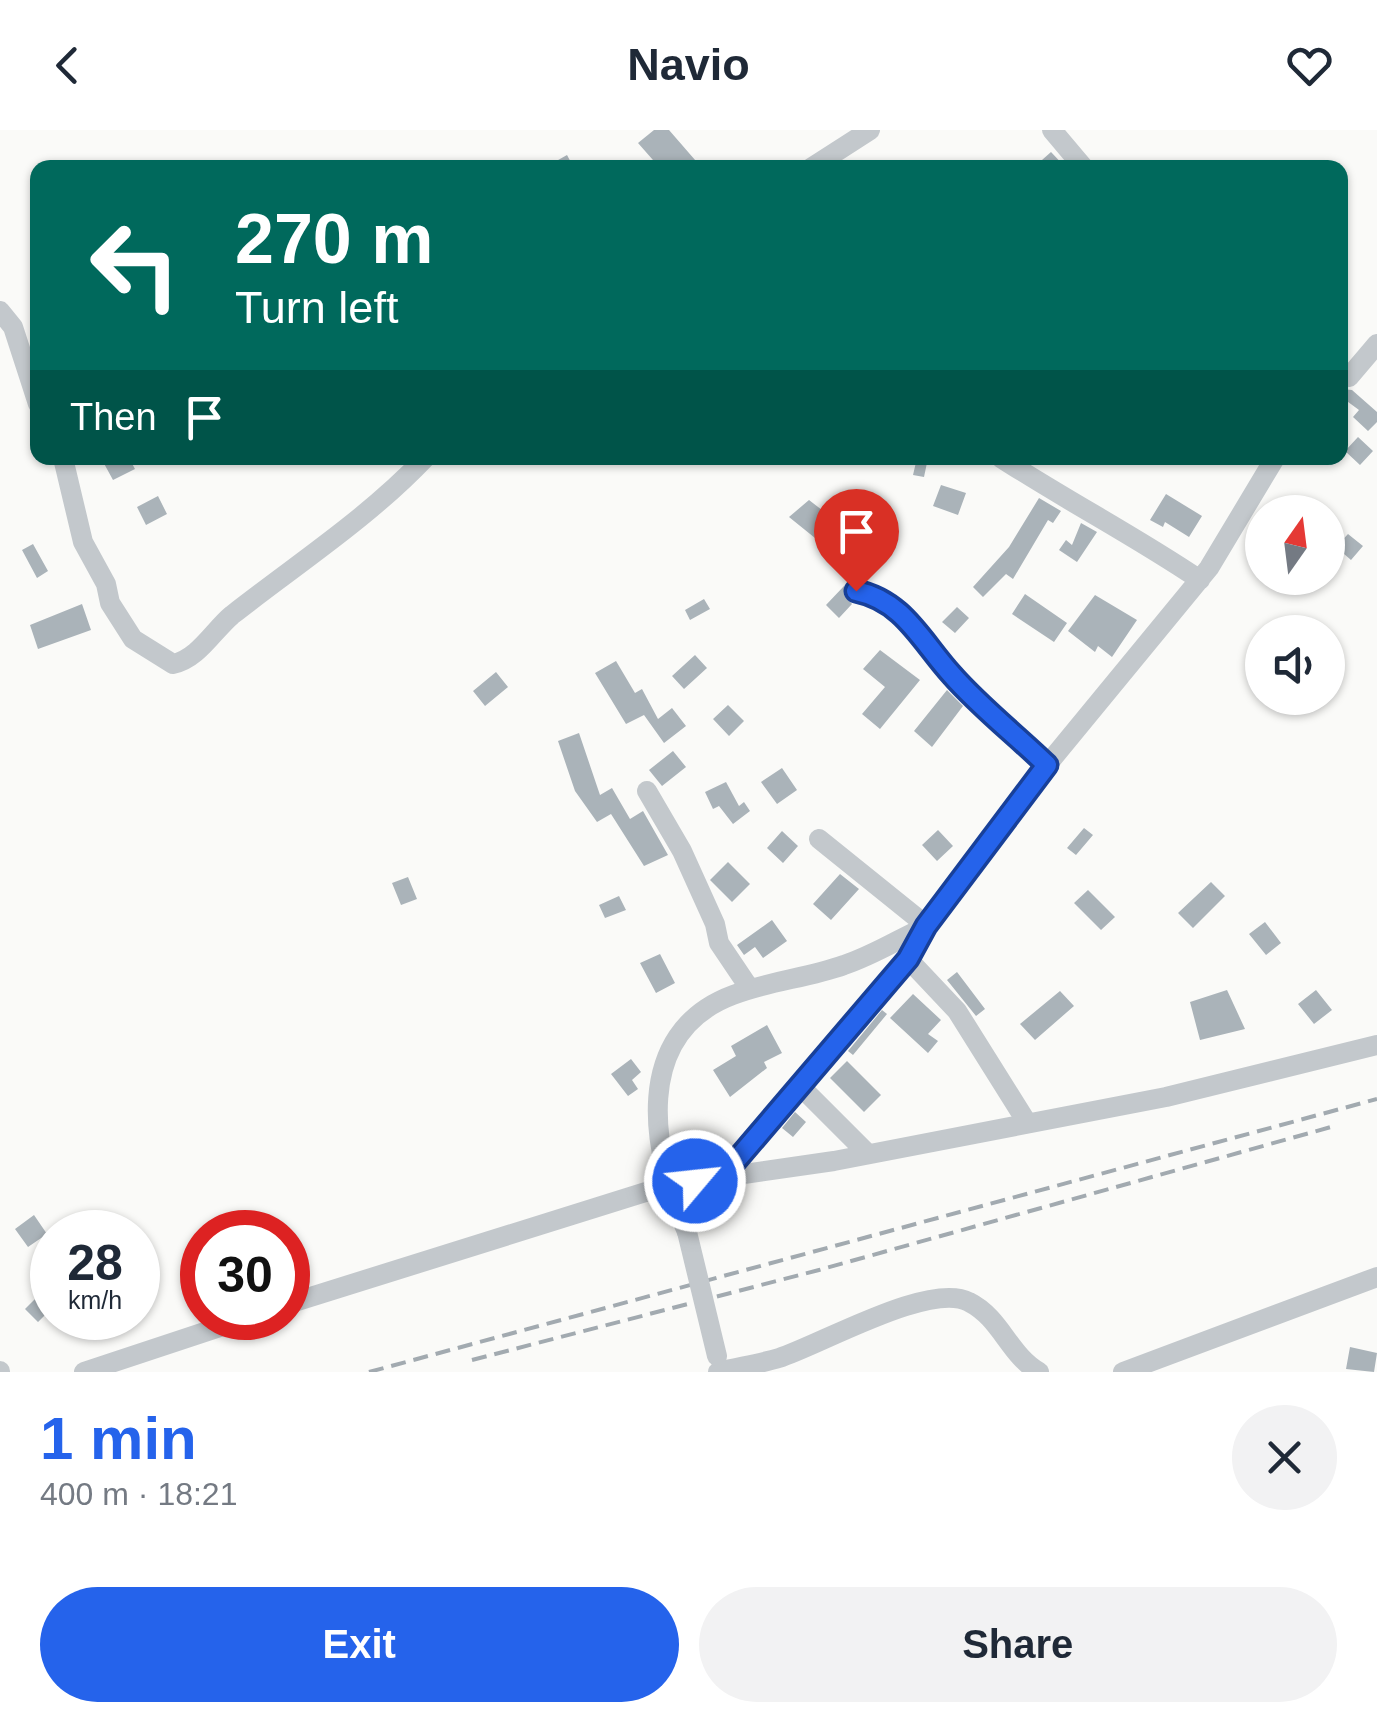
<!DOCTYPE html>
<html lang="en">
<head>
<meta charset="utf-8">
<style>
	:root { --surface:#fff; --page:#f2f2f3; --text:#1f2937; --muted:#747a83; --accent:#2563eb }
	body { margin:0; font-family:Arial,sans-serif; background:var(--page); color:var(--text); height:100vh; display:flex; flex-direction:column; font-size:38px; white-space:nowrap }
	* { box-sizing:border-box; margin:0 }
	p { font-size:32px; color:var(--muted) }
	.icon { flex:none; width:55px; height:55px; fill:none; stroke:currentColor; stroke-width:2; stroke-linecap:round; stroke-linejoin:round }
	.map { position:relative; height:1242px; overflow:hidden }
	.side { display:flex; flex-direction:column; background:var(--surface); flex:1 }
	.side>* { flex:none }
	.hud { position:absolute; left:30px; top:30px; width:1318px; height:305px; border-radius:20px; box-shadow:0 2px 8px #0004; background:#00695c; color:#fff; overflow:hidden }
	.needle { width:65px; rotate:14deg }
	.buttons { position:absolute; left:1245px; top:365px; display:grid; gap:20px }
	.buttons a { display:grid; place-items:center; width:100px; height:100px; border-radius:50%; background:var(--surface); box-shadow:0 2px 8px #0004; font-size:50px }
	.speed { position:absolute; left:30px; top:1080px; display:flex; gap:20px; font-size:50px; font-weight:700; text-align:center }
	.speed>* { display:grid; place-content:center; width:130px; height:130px; border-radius:50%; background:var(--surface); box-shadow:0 2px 8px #0004; line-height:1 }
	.speed small { font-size:25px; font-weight:400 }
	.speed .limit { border:15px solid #d22; background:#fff; color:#111 }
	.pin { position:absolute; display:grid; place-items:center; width:85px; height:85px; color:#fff; margin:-102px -42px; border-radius:50% 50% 50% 0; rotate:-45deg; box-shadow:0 0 10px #0007 }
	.pin .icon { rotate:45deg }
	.me { position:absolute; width:110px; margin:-55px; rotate:62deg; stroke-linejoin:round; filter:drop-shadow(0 0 8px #0008) }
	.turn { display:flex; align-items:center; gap:35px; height:210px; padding:0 40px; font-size:45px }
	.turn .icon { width:130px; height:130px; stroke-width:2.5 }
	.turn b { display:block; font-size:70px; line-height:85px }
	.then { display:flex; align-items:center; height:95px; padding:0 40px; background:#0003; gap:20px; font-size:38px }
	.round { display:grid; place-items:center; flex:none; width:105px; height:105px; border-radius:52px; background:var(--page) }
	.headline { display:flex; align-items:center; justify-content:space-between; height:170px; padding:0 40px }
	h1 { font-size:60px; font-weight:800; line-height:75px; color:var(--accent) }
	.button { display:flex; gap:20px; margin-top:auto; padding:20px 40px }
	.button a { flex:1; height:115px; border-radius:60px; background:var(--accent); color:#fff; font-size:40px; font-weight:800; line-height:115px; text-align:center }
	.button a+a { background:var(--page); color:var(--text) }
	header { display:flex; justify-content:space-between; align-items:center; height:130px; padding:0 40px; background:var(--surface); font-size:45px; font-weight:800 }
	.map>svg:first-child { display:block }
	.building { fill:#aab3b9 }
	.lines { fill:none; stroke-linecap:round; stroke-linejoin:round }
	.minor { stroke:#c3c8cc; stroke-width:20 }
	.rail { stroke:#a2aab0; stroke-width:4; stroke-dasharray:15 8; stroke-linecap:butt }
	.minor-bridge { stroke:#c3c8cc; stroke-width:20 }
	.route-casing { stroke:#184099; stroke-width:25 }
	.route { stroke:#2563eb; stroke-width:18 }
</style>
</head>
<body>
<header><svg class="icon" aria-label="back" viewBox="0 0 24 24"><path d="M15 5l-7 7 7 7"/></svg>Navio<svg class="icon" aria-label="heart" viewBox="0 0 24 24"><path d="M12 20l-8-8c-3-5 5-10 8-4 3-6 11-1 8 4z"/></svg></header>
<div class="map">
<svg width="1377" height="1242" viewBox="0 0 1377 1242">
	<rect width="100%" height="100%" fill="#fafaf8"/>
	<path class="building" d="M 654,0 L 669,0 L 702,38 L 660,38 L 638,13 Z
		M 1051,22 L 1066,38 L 1033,38 Z
		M 567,25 L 574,38 L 544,38 Z
		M 1342,259 L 1352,260 L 1377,282 L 1377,292 L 1368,301 L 1353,287 L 1359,280 L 1340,266 Z
		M 1358,307 L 1373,321 L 1360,335 L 1345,321 Z
		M 101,328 L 129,328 L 135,339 L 113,350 Z
		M 917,328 L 928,328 L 924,347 L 913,345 Z
		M 941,355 L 966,363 L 958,385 L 933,376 Z
		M 1166,364 L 1202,386 L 1189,407 L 1165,392 L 1163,397 L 1150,390 Z
		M 158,366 L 167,384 L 146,395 L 137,377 Z
		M 1039,368 L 1061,381 L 1053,393 L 1048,390 L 1013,449 L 1006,444 L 983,467 L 973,457 L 1009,417 Z
		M 809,370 L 831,387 L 815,408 L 789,387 Z
		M 1081,393 L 1097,402 L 1077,432 L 1059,420 L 1066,410 L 1072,415 Z
		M 1348,404 L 1363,416 L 1351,430 L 1336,417 Z
		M 33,414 L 48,441 L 37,448 L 22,420 Z
		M 844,456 L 844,465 L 852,474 L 839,488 L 826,475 Z
		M 1025,464 L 1067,493 L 1054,512 L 1012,484 Z
		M 1095,465 L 1137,490 L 1112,527 L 1098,516 L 1095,522 L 1068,501 Z
		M 704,469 L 710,479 L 690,490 L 685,480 Z
		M 82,474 L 91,500 L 38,519 L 30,495 Z
		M 957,477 L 969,488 L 955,503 L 942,492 Z
		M 880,520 L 920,550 L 880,599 L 862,584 L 885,557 L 863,539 Z
		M 695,525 L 707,538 L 684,559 L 672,546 Z
		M 616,531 L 635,563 L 642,559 L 658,589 L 672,578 L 686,596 L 664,613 L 644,585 L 626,594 L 595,543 Z
		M 496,542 L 508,557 L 485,576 L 473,561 Z
		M 947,560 L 963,576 L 932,617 L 914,601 Z
		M 728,575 L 744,591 L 729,606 L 713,589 Z
		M 579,603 L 600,665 L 612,658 L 630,689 L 643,681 L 668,725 L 644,736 L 611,684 L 597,692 L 575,661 L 558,611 Z
		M 673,621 L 686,637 L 662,656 L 649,640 Z
		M 782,638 L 797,660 L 777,674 L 761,652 Z
		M 726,652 L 739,676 L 744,672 L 750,681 L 733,694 L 719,676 L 713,679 L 705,662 Z
		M 1084,698 L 1093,705 L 1076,725 L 1067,718 Z
		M 938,700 L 953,716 L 937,731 L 922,715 Z
		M 782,701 L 798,716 L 783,733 L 767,718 Z
		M 728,732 L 750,754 L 732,772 L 710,750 Z
		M 840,744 L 859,759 L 831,790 L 813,774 Z
		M 408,747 L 417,769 L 401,775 L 392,753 Z
		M 1211,752 L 1225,766 L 1193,798 L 1178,783 Z
		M 1088,760 L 1115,787 L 1101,800 L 1074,773 Z
		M 619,766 L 626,780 L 605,788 L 599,775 Z
		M 772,790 L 787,811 L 763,828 L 755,817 L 744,825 L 737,815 Z
		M 1265,792 L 1281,813 L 1266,825 L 1249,804 Z
		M 660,824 L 675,853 L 656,863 L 640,833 Z
		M 957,842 L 985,879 L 976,886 L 947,850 Z
		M 1227,860 L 1245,899 L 1200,910 L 1190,872 Z
		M 1316,860 L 1332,880 L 1314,894 L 1298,874 Z
		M 1060,861 L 1074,876 L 1035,910 L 1020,894 Z
		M 913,864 L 941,890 L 928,904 L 938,911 L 928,923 L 890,888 Z
		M 882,880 L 887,884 L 853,925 L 848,921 Z
		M 767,895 L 782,923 L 764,932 L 767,938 L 730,967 L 713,940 L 736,926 L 731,916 Z
		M 631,929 L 641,942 L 632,950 L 638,959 L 628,966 L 611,944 Z
		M 847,931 L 881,965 L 864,982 L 830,948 Z
		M 795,982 L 806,992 L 793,1007 L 782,998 Z
		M 34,1085 L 47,1104 L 28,1117 L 15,1099 Z
		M 46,1158 L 52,1165 L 52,1178 L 38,1192 L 25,1179 Z
		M 1350,1217 L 1377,1223 L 1374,1242 L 1346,1239 Z"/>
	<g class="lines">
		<path class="minor" d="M 1052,0 L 1084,38
			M 811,38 L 870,0
			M 0,181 L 13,197 L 38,274
			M 1349,247 L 1377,214
			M 63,328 L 83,412 L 106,454 L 110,473 L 133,509 L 173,534 C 198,529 213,501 232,485 C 297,434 368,388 425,328
			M 1001,328 C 1067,371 1135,406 1200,450
			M 857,461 C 904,471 921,511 952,545 C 980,577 1016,605 1047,635
			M 647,661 L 682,721 L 715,794 L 719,813 L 750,859
			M 908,829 L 957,881 L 1026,991
			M 799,955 L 868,1024
			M 722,1047 L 908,829 L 927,796 L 1047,635 L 1209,438 L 1275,328
			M 687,1102 C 651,1022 631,903 733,865 C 769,851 808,848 844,835 C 872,826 899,809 927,796 L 819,709
			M 288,1174 L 668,1055 L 834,1031 L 1166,967 L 1377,915
			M 0,1241 L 0,1242
			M 84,1242 L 247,1188
			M 718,1242 C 738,1237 759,1234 779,1228 C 820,1215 930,1151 969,1172 C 1001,1188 1009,1225 1039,1242
			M 1123,1242 L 1377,1147"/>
		<path class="rail" d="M 472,1230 L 819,1140 L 1331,997
			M 369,1242 L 1377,969"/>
		<path class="minor-bridge" d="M 687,1102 L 717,1226"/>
	</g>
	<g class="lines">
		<defs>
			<path id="route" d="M 695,1051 L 722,1047 L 908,829 L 926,796 L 1047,635 C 1016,605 980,577 952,545 C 921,511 904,471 856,461"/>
		</defs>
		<use href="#route" class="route-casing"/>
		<use href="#route" class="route"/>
	</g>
</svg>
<div class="buttons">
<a><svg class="needle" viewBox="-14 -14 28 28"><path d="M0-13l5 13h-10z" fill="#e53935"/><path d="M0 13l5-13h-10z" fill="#747a83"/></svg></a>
<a><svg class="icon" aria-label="sound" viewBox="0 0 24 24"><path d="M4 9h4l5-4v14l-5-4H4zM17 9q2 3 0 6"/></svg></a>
</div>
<div class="speed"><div>28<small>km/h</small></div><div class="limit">30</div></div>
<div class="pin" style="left:856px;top:461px;background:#d93025"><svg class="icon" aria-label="arrive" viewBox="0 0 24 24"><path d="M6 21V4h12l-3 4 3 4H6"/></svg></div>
<svg class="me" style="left:695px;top:1051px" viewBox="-20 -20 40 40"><circle r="17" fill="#2563eb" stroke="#fff" stroke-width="3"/><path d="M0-11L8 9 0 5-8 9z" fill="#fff"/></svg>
<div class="hud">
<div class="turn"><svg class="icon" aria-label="left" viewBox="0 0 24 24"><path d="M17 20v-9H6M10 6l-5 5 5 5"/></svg><div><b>270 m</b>Turn left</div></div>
<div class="then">Then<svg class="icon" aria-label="arrive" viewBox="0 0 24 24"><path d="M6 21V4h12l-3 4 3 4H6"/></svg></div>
</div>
</div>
<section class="side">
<div class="headline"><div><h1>1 min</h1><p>400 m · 18:21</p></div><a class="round"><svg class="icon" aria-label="close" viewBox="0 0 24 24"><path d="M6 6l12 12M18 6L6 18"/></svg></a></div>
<div class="button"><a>Exit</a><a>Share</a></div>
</section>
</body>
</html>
